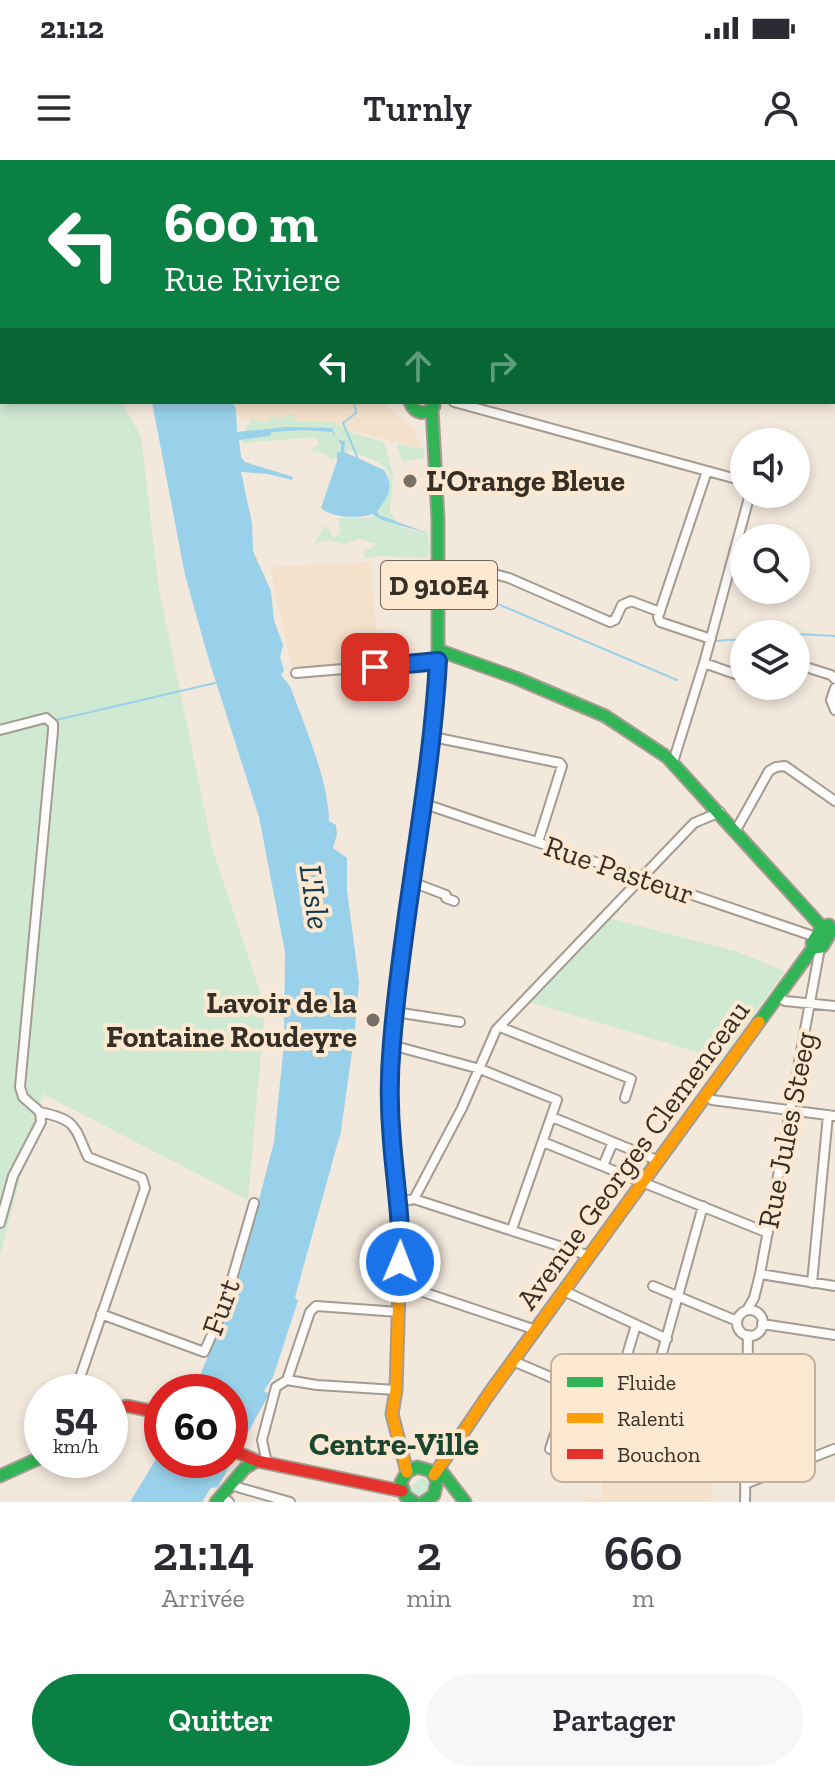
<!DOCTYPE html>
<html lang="fr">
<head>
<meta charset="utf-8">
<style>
	:root { --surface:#fff; --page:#f7f7f7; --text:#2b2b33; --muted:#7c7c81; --accent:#0b8043 }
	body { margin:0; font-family:"Zilla Slab",serif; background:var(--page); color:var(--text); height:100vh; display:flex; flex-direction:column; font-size:30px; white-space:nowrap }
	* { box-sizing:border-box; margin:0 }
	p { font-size:26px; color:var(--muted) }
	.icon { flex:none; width:44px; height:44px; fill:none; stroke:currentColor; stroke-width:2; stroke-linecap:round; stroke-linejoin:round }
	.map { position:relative; height:1342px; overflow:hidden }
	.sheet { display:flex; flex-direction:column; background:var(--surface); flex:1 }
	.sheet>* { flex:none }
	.guide { position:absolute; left:0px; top:0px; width:836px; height:244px; box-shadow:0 4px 12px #0003; background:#0b8043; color:#fff; overflow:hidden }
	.tools { position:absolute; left:730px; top:268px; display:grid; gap:16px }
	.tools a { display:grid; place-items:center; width:80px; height:80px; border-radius:50%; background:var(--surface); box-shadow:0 4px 12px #0003; font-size:40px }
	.speed { position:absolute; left:24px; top:1214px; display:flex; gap:16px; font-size:40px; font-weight:700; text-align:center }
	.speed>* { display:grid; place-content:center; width:104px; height:104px; border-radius:50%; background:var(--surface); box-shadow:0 4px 12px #0003; line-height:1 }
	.speed small { font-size:20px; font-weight:400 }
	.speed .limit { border:12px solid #d22; background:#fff; color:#111 }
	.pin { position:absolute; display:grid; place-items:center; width:68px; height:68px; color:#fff; margin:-34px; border-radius:16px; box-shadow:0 4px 12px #0006 }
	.me { position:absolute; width:88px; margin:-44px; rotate:1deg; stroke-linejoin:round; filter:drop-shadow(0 0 6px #0008) }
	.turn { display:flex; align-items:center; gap:28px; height:168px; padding:0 32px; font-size:36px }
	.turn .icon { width:104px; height:104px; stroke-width:2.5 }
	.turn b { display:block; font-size:56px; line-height:68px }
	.lanes { display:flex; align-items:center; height:76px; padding:0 32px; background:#0003; justify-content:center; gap:40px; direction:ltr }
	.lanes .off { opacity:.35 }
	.eta { display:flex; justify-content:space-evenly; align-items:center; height:136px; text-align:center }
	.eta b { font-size:48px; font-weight:600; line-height:56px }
	.button { display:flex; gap:16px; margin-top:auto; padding:16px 32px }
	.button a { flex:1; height:92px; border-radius:48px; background:var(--accent); color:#fff; font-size:32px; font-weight:600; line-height:92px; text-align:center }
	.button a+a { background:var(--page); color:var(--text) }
	.status { display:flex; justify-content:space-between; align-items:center; height:56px; padding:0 40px; background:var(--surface); direction:ltr }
	.status svg { height:22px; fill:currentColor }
	header { display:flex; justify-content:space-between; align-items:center; height:104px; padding:0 32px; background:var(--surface); font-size:36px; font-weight:600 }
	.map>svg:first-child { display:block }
	.built { fill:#f4e1cc }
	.green { fill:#d0e9d2 }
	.water { fill:#99d1eb }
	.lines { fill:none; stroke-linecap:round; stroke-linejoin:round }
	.stream { stroke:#99d1eb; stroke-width:2 }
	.street-casing { stroke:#a49c92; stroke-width:12 }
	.fast-casing { stroke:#a49c92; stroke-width:15 }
	.slow-casing { stroke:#a49c92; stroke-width:15 }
	.jam-casing { stroke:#a49c92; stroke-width:15 }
	.street { stroke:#fdfcfa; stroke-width:8 }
	.fast { stroke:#30b455; stroke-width:11 }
	.slow { stroke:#ff9f0a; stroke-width:11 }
	.jam { stroke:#e5322d; stroke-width:11 }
	.route-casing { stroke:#114b97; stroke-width:20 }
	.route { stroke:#1a73e8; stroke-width:14 }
	.poi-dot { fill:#787066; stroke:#fde9d2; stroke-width:3 }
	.labels { text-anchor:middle; stroke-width:8; stroke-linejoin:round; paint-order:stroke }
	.shield { fill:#fde9d2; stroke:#72675a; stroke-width:2 }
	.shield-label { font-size:28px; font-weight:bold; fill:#362f26 }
	.poi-label { font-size:30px; font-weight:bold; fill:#362f26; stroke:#fde9d2; text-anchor:start }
	.street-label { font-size:30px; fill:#362f26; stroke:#fde9d2 }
	.water-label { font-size:32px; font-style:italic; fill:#13394b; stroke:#fde9d2 }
	.neighbourhood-label { font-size:32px; font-weight:bold; fill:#194531; stroke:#fde9d2 }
	.key { fill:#fde9d2; stroke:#c1b19e; stroke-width:2 }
	.key-label { font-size:22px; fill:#362f26 }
</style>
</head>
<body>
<div class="status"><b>21:12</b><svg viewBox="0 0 49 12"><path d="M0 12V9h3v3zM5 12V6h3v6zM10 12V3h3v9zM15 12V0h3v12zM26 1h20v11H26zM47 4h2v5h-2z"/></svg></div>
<header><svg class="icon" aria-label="menu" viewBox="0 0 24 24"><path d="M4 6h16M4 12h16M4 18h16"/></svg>Turnly<svg class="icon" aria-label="person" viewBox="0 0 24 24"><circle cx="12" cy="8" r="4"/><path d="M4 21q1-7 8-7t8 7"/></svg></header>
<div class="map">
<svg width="835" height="1342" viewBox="0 0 835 1342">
	<rect width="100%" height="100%" fill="#f3e8dc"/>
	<path class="built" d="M 84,0 L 296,0 L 297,2 L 81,2 Z
		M 234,242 L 385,242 L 392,251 L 414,269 L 422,289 L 352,271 L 240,259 Z
		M 371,402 L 372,429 L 381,503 L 293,511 L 270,407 Z
		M 571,1230 L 713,1289 L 711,1342 L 583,1342 L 585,1337 L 601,1339 L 603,1305 L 567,1296 L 571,1284 L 557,1278 Z"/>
	<path class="green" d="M 0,135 L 2,242 L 122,242 L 141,277 L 159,429 L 213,691 L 265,847 L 248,1040 L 43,934 L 0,1095 Z
		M 290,253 L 297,261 L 332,261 L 352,273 L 384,282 L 393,314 L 390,352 L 402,368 L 427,373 L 430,389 L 427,398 L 378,396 L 364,399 L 365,391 L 377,384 L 359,379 L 343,384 L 327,380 L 314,384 L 325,365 L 334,378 L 341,372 L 337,358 L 372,358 C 380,347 399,320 384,307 C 376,299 360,295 350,290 L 332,300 L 326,294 L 310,290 L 319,284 L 316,277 L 242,283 L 247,266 L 254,258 L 267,263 L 270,257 L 283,259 Z
		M 397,284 L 424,289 L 424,299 L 402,301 Z
		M 609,758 L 738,792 L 785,811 L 721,899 L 530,842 Z
		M 421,1318 L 431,1322 L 426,1342 L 413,1335 L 409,1329 Z"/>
	<path class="water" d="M 152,242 L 232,242 L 236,248 L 237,272 L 287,267 L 332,268 L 337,280 L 345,281 L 344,292 L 384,310 C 395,326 388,338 377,351 L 379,355 L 430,374 L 382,360 L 373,354 C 358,359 333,358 321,348 L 337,301 L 337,293 L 341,291 L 341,284 L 332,272 L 304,270 L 272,272 L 270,276 L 239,280 L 241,297 L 245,302 L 293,317 L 292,320 L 268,314 L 241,312 L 252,363 L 253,391 L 271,431 L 274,460 L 283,485 L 280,497 L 284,510 L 281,515 L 290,526 C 304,564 329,622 329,661 L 336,665 L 337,674 L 333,688 L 347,698 L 347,730 L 359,822 L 355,870 L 341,971 L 295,1137 L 298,1141 L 273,1217 L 264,1231 L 269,1234 L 218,1327 L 211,1328 L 202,1342 L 130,1342 L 162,1289 L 162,1300 L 230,1300 L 230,1232 L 193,1232 L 235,1132 L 274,982 L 284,884 L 285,792 L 259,657 L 208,497 L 185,415 Z"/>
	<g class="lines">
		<path class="stream" d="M 354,242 L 356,253 L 343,263 L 358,299
			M 448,423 L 677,520
			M 796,474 L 835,476
			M 714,481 L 744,479
			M 56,560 L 215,523
			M 0,574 L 45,563"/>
		<defs>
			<path id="street" d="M 413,2 L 415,0
				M 539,2 L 539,0
				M 454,242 L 744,321
				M 707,311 L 658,457 L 660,462 L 711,479
				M 480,410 L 509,418 L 610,462 L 615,460 L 622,445 L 631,441 L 660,452
				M 704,503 L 744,517
				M 796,504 L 831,515 L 835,519
				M 296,513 L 438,501
				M 835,528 L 831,540 L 835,550
				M 0,570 L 46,558 L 53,564 L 53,571 L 20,927 L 23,937 L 40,952 L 41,962 L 13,1016 L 0,1063
				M 433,577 L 560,603 L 562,606 L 538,682
				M 673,602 L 704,503 L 750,334
				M 422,643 L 816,777
				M 736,670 L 769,611 L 776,607 L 785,606 L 835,641
				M 412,722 L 446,735 L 446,738 L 454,741
				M 778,837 L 785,841 L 835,846
				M 395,852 L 460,862
				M 500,867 L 631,919 L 625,938
				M 391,885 L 480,909 L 557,940 L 512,1069
				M 705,936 L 712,940 L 835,956
				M 40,952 C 78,960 74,967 88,997 L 142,1018 L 145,1028 L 75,1232
				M 552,957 L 659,1001
				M 543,982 L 768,1073
				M 603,1006 L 613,982
				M 414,1039 L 462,948 L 496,870 L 694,663 L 720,652
				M 399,1042 L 414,1039 L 590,1096
				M 760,1114 L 835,1126
				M 812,1123 L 828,955
				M 399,1124 L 536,1170
				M 653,1126 L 737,1161
				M 564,1131 L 667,1179
				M 747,1150 L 754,1138 L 760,1114 L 820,788
				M737 1163a13 13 0 1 1 26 0a13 13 0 1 1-26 0Z
				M 101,1154 L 204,1192 L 223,1150 L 254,1043
				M 762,1164 L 835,1175
				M 513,1201 L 745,1300
				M 287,1220 L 310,1152 L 316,1146 L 399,1152
				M 287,1220 L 317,1225 L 396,1230
				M 612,1245 L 636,1165
				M 644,1258 L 703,1046
				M 565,1294 L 550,1289 L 571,1226
				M 267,1303 L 262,1280 L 276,1227 L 287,1220
				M 745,1324 L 834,1289
				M 230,1325 L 290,1342
				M 228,1341 L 229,1342
				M 745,1342 L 748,1175"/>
			<path id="fast" d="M 410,242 C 415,254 425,256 434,246
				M 438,490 L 516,518 L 605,556 L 667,597 L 822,767
				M 402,796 L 418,664 L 433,577 L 438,508 L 438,360 L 432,249
				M 759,862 L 813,788 L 812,783 L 822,767 L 829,765 L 831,772 L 822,787 L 813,788
				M 439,1308 L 465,1342
				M 0,1316 L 42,1297
				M 216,1342 L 245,1308 L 257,1301
				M 414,1342 L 405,1336 L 401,1322 L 407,1312 L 417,1307 L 431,1311 L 437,1321 L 434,1335 L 424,1342"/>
			<path id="slow" d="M 402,796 L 391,885 L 389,931 L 401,1060 L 396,1230 L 392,1254 L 407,1312
				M 434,1315 L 491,1231 L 759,862"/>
			<path id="jam" d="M 307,0 L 308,2
				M 454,2 L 455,0
				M 110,1250 L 127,1246 L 162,1253
				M 230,1289 L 257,1301 L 402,1331"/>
		</defs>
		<use href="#street" class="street-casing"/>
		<use href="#fast" class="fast-casing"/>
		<use href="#slow" class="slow-casing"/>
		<use href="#jam" class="jam-casing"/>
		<use href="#street" class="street"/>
		<use href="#fast" class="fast"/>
		<use href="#slow" class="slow"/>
		<use href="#jam" class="jam"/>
	</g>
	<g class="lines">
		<defs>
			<path id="route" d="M 375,507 L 438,501 C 431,629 402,755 392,883 C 389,915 389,948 392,981 C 395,1022 402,1061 400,1102"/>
		</defs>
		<use href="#route" class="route-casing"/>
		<use href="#route" class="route"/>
	</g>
	<g class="poi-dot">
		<circle cx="410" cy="321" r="8"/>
		<circle cx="373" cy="860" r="8"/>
	</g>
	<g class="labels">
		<rect class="shield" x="381" y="401" width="116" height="48" rx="6"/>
		<g class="shield-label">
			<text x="439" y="435">D 910E4</text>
		</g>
		<g class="poi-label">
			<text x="426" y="331">L'Orange Bleue</text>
			<text x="357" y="853" text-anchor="end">Lavoir de la<tspan x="357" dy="34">Fontaine Roudeyre</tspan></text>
		</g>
		<g class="street-label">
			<text transform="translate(619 710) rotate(19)" y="10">Rue Pasteur</text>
			<text transform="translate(787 970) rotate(-79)" y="10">Rue Jules Steeg</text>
			<text transform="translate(633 995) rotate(-54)" y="10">Avenue Georges Clemenceau</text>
			<text transform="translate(221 1147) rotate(-70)" y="10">Furt</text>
		</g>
		<g class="water-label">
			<text transform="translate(315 737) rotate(82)" y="11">L'Isle</text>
		</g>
		<g class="neighbourhood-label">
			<text x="394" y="1295">Centre-Ville</text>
		</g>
	</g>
	<rect x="551" y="1194" width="264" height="128" rx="12" class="key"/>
	<rect x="567" y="1217" width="36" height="10" fill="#30b455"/>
	<rect x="567" y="1253" width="36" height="10" fill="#ff9f0a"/>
	<rect x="567" y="1289" width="36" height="10" fill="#e5322d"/>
	<g class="key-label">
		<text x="617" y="1230">Fluide</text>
		<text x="617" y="1266">Ralenti</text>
		<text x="617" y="1302">Bouchon</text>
	</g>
</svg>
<div class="tools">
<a><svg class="icon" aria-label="sound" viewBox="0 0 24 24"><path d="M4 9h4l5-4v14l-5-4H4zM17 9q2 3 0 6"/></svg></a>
<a><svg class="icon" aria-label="search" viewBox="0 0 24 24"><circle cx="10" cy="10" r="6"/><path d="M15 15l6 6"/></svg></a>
<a><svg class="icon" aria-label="layers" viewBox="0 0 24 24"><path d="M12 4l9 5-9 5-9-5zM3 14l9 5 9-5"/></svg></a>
</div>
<div class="speed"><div>54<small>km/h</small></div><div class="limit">60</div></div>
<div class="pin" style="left:375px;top:507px;background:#d93025"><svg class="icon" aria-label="arrive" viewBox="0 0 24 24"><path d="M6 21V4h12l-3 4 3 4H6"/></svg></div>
<svg class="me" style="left:400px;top:1102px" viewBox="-20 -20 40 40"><circle r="17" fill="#1a73e8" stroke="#fff" stroke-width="3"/><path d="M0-11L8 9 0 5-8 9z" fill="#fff"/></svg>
<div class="guide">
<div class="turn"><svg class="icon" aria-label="left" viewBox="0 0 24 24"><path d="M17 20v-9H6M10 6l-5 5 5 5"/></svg><div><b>600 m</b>Rue Riviere</div></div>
<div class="lanes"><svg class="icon" aria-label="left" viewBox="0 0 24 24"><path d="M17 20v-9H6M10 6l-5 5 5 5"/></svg><svg class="icon off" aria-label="ahead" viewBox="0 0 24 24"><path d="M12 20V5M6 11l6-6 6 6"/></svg><svg class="icon off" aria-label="right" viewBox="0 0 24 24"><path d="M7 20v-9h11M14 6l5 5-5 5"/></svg></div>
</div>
</div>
<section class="sheet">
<div class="eta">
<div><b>21:14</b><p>Arrivée</p></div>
<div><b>2</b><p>min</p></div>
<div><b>660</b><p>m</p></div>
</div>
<div class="button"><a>Quitter</a><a>Partager</a></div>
</section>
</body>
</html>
